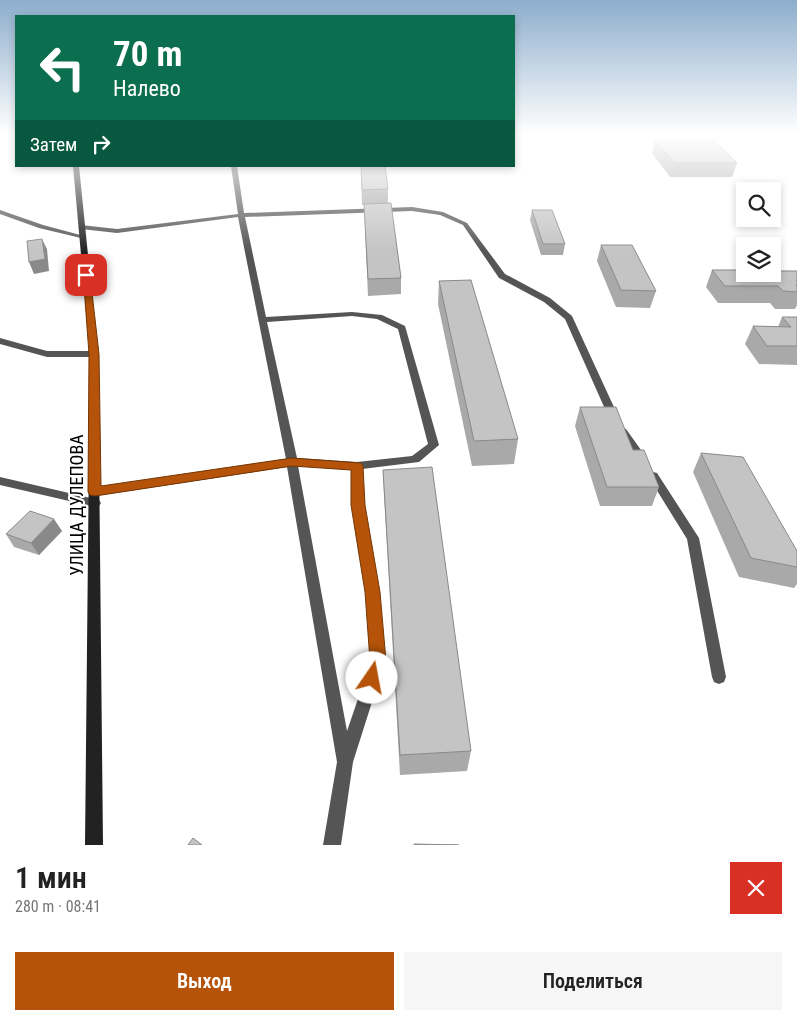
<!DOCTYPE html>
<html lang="ru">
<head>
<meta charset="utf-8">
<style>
	:root { --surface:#fff; --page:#f6f6f6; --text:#222; --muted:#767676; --accent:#b45309 }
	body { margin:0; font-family:"Roboto Condensed",sans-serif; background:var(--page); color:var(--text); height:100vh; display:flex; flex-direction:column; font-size:19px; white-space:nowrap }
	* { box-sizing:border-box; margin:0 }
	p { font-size:16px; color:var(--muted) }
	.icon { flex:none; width:28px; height:28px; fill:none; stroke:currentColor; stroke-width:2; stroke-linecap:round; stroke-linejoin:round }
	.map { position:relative; height:845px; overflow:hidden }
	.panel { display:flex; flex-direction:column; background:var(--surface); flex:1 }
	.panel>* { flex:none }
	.banner { position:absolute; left:15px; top:15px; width:500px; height:152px; border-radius:0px; box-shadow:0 2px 8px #0003; background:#0b6e4f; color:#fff; overflow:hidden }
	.controls { position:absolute; left:736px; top:182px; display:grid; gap:10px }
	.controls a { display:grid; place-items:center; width:45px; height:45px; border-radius:0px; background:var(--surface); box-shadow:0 2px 8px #0003; font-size:25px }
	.pin { position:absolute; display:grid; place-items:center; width:42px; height:42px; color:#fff; margin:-21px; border-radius:10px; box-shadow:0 2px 8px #0006 }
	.me { position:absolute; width:55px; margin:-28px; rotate:12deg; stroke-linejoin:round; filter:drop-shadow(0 0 4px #0008) }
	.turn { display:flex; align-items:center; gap:18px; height:105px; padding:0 15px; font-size:22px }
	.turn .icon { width:65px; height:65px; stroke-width:2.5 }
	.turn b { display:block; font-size:35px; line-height:42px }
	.then { display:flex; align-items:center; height:48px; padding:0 15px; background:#0003; gap:10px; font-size:19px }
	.round { display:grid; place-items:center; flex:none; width:52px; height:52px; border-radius:0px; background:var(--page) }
	.head { display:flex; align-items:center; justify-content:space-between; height:85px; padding:0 15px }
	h1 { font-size:30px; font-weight:600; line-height:38px }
	.button { display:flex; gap:10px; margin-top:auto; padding:10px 15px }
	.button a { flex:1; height:58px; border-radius:0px; background:var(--accent); color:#fff; font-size:20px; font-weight:600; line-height:58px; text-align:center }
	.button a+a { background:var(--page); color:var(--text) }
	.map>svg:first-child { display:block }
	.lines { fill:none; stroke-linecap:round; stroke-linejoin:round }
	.lane { fill:#555; fill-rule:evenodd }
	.street { fill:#555; fill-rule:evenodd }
	.secondary { fill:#222; fill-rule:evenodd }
	.wall { fill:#a9a9a9 }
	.shaded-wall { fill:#898989 }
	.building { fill:#c4c4c4; stroke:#898989 }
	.route { fill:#b45309; stroke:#753606 }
	.labels { text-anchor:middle; stroke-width:4; stroke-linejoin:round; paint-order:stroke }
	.street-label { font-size:18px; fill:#000; stroke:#fff }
</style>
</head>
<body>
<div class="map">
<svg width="797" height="845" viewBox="0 0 797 845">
	<rect width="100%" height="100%" fill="#fff"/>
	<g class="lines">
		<path class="lane" d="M 231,166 L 237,166 L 244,213 L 412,207 L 443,212 L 467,223 L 505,274 L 550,298 L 572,316 L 619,418 L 614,421 L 609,418 L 565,319 L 544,302 L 499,278 L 463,225 L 440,215 L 412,211 L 245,217 L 266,317 L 352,312 L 382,315 L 405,326 L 439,445 L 419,462 L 362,469 L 364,505 L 378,592 L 385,661 L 353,762 L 341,845 L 323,845 L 337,762 L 287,467 L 95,496 L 91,495 L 89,492 L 91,489 L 95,488 L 286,459 L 238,217 L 117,233 L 81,229 L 78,227 L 81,225 L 117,229 L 238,214 ZM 352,316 L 377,319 L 398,329 L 428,444 L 412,456 L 357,462 L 297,458 L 267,322 ZM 298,466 L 352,470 L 352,505 L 366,592 L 371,661 L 347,731 Z
			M 622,428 L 626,429 L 646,457 L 647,460 L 646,463 L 638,463 L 618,433 L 617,431 Z
			M 653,472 L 657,473 L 699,538 L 726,677 L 724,682 L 719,684 L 714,682 L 712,677 L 687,539 L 648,476 L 649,473 Z"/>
		<path class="street" d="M 0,210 L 43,225 L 84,236 L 81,238 L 39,228 L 0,214 Z
			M 0,338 L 47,351 L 94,351 L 98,354 L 94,357 L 47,357 L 0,344 Z
			M 0,477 L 95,499 L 99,500 L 101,503 L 99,506 L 95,507 L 0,485 Z"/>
		<path class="secondary" d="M 73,166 L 79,166 L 98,354 L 103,845 L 85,845 L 90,354 Z"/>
	</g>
	<path class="wall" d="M 655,140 L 737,163 L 732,177 L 670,177 L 652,153 Z
		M 361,166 L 388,189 L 388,203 L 401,278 L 401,294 L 368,296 L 364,205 L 362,205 Z
		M 532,210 L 565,244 L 563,255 L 541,255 L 530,220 Z
		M 601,245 L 656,291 L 650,308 L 616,307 L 597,261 Z
		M 712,270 L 797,271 L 797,305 L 795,309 L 775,309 L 770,303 L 718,303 L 706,287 Z
		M 439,281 L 518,439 L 514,464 L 472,466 L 438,304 Z
		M 782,317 L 797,317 L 797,365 L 759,364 L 745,344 L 753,326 L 778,327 Z
		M 580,407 L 633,450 L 659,487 L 652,506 L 600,506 L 575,426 Z
		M 701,453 L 797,551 L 797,584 L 794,588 L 739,577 L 693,472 Z
		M 383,470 L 471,751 L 467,771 L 400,775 L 384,494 Z
		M 62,531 L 39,555 L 14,547 L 6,534 Z"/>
	<path class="shaded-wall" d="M 42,239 L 47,249 L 49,271 L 34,274 L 29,262 Z
		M 54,519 L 62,531 L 39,555 L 31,543 Z"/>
	<path class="building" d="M 655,140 L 714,140 L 737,163 L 674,163 Z
		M 361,166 L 385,166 L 388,189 L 362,190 Z
		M 391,203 L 401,278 L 368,279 L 364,204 Z
		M 532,210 L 552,210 L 565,244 L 543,244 Z
		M 42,239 L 45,259 L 29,262 L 27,241 Z
		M 601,245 L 632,245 L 656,291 L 621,290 Z
		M 712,270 L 745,270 L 745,274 L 772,274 L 772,271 L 797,271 L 797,285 L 796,285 L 797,286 L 797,292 L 783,291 L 778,286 L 725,286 Z
		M 471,280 L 518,439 L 474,441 L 439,281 Z
		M 782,317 L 797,317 L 797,346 L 767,346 L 753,326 L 791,327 Z
		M 580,407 L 616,407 L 633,450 L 644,450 L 659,487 L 607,487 Z
		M 701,453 L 743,457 L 797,551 L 797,567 L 751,558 Z
		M 432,467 L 471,751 L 400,755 L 383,470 Z
		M 30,511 L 54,519 L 31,543 L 6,534 Z
		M 193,838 L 202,845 L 188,845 Z
		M 414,844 L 459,845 L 414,845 Z"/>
	<linearGradient id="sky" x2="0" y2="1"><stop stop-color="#8cadcc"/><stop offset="0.53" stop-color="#fff"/><stop offset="1" stop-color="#fff" stop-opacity="0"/></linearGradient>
	<rect width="797" height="252" fill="url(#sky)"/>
	<path class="route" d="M 83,273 L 90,275 L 99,354 L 101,486 L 292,458 L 361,463 L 363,466 L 365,505 L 380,592 L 386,661 L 378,684 L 372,686 L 366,684 L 364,678 L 370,661 L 365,592 L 351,505 L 351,470 L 292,466 L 95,496 L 90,495 L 88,492 L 89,354 Z"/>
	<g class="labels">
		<g class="street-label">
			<text transform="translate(77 505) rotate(-90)" y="6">УЛИЦА ДУЛЕПОВА</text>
		</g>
	</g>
</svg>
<div class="controls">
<a><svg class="icon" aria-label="search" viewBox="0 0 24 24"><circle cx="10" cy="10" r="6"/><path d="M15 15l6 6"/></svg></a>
<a><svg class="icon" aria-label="layers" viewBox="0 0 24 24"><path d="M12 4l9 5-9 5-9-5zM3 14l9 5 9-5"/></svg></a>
</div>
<div class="pin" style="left:86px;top:275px;background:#d93025"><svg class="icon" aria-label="arrive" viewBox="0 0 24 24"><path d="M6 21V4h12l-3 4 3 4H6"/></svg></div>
<svg class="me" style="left:372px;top:678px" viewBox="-20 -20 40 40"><circle r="19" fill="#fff"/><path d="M0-13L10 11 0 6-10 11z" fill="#b45309"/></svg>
<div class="banner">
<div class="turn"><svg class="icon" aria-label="left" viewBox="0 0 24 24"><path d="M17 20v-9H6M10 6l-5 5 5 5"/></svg><div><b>70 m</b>Налево</div></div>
<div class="then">Затем<svg class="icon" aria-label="right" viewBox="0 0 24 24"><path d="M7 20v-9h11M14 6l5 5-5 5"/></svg></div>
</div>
</div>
<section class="panel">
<div class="head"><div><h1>1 мин</h1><p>280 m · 08:41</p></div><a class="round" style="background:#d93025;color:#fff"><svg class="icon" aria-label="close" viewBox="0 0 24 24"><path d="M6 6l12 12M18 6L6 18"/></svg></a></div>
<div class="button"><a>Выход</a><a>Поделиться</a></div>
</section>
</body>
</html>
